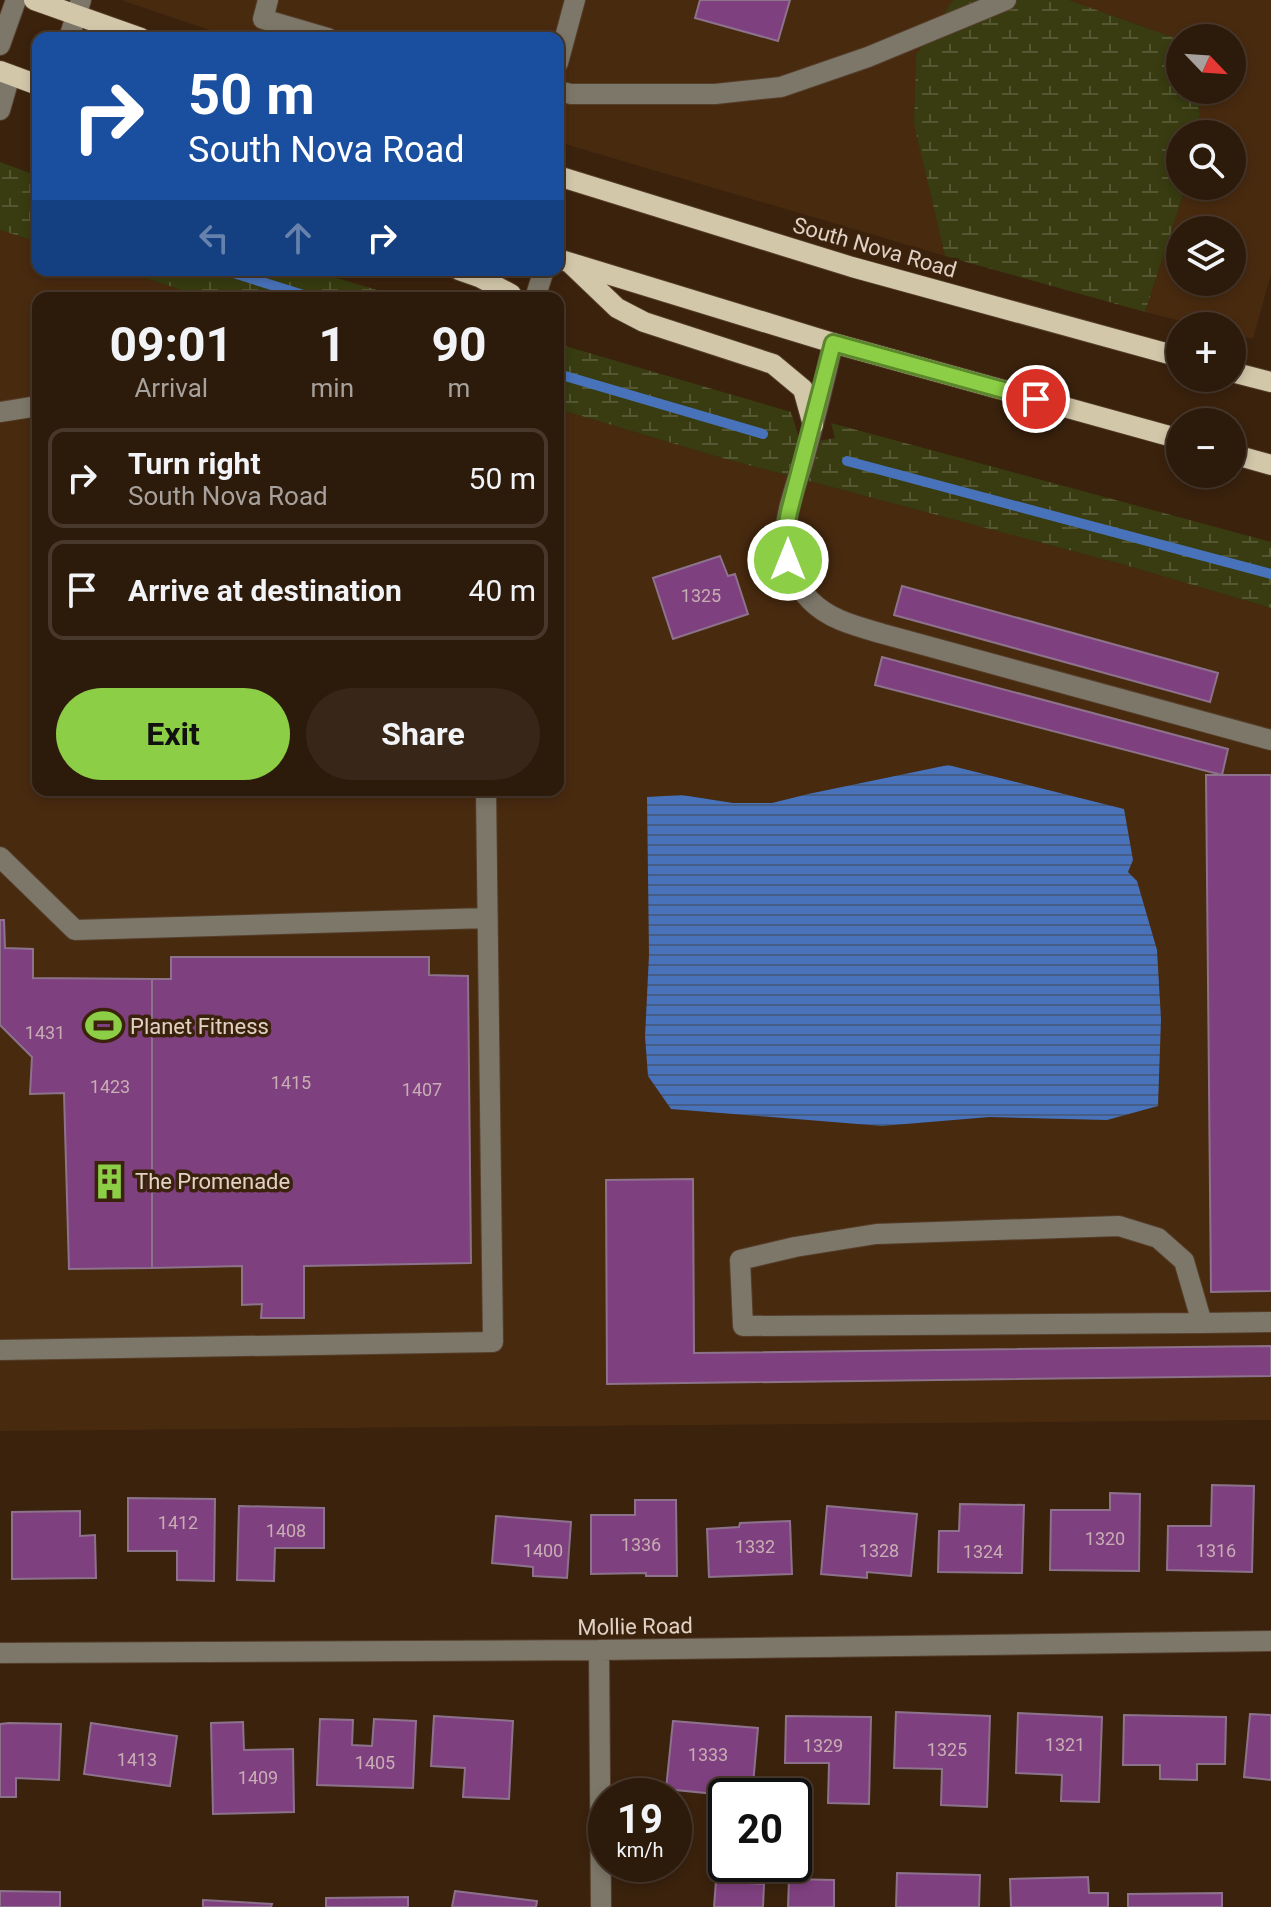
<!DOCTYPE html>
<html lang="en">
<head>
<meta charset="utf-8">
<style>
	:root { --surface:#2c1a0a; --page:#382718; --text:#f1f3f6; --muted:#a6a19c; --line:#48382b; --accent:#8cce45 }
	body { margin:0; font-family:Roboto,sans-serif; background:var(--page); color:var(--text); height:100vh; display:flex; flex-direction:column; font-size:30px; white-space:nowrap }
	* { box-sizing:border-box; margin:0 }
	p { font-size:26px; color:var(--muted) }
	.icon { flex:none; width:44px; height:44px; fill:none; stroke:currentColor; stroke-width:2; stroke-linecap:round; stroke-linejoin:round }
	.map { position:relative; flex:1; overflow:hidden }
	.details { position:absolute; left:32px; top:292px; width:532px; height:504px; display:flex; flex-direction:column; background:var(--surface); border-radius:16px; box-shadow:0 4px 12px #0003,0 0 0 2px var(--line) }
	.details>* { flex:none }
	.banner { position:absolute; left:32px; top:32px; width:532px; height:244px; border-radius:16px; box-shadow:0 4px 12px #0003,0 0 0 2px var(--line); background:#1a4fa0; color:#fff; overflow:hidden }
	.needle { width:52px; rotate:115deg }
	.fabs { position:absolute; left:1166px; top:24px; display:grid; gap:16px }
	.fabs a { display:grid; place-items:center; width:80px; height:80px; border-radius:50%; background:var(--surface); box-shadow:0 4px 12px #0003,0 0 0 2px var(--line); font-size:40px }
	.speed { position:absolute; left:588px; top:1778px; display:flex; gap:16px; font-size:40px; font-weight:700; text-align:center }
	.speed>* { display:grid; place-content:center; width:104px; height:104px; border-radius:50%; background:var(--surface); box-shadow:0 4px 12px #0003,0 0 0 2px var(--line); line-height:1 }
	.speed small { font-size:20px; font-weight:400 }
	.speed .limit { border:4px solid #111; border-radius:12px; background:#fff; color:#111 }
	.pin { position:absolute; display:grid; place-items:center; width:68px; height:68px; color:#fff; margin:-34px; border:4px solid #fff; border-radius:50%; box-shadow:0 2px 8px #0007 }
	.me { position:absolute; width:88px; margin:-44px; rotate:0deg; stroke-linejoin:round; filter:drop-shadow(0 0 6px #0008) }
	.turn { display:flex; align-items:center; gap:28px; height:168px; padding:0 24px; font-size:36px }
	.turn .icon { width:104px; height:104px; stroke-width:2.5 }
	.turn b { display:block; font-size:56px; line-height:68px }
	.lanes { display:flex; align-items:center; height:76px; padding:0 24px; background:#0003; justify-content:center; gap:40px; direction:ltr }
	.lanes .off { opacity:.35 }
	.eta { display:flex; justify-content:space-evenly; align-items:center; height:136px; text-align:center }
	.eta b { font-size:48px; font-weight:700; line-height:56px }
	.cta { display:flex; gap:16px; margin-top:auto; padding:16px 24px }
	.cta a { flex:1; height:92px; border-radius:48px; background:var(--accent); color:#111; font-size:32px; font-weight:700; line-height:92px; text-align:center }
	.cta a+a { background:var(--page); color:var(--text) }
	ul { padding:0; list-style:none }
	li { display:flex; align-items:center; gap:24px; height:100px; margin:0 16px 12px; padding:0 8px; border:4px solid var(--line); border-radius:16px }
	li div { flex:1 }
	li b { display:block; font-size:30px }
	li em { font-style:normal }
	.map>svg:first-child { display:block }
	.built { fill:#482a0f; fill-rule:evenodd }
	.wetland { fill:url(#wetland-marsh) }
	.water { fill:url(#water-rules) }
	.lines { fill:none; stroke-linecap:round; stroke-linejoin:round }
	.stream { stroke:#4872ba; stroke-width:10 }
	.building { fill:#7f407f; stroke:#8d728c; stroke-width:2 }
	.minor-casing { stroke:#553e2a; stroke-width:22 }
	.major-casing { stroke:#553e2a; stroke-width:22 }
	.minor { stroke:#7d7769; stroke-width:20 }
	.major { stroke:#d2c7a9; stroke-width:20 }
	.route-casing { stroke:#5b862d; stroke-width:20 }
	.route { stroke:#8cce45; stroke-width:14 }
	.labels { text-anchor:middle; stroke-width:7; stroke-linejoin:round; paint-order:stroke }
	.number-label { font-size:18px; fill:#c8adb4 }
	.street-label { font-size:22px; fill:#e1d1c5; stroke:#3a220d }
	.poi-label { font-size:22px; fill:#e1d1c5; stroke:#3a220d; text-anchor:start }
</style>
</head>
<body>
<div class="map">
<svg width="1271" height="1907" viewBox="0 0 1271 1907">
	<defs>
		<pattern id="wetland-marsh" width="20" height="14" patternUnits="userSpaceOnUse" patternTransform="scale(2)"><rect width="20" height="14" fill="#383c10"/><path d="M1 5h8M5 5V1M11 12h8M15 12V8" fill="none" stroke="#545731"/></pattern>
		<pattern id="water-rules" width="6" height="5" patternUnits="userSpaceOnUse" patternTransform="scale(2)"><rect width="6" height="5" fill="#4872ba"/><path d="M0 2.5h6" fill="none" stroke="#465e87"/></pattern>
	</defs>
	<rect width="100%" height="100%" fill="#3a220d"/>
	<path class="built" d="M 121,0 L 953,0 L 916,55 L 914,123 L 945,256 L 558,142 L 558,38 L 233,38 Z
		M 1069,0 L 1271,0 L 1271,274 L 1253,339 L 1232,334 L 1232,326 L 1201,326 L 1145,312 L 1186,186 L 1232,186 L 1232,134 L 1199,134 L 1199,90 L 1232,90 L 1232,38 L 1180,38 L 1180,40 ZM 1180,230 L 1232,230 L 1232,282 L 1180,282 Z
		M 0,230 L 38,242 L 38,270 L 121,270 L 205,298 L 38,298 L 38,790 L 558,790 L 558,409 L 722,458 L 1125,565 L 1271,608 L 1271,1420 L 0,1431 ZM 948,765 L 990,1117 L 882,1126 L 645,1036 L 649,954 L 682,795 L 733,803 L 772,803 L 808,794 Z"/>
	<path class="wetland" d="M 953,0 L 1069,0 L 1180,40 L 1180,90 L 1199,90 L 1199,134 L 1180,134 L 1180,186 L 1186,186 L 1145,312 L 945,256 L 914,124 L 916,55 Z
		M 0,162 L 38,176 L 38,242 L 0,230 Z
		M 121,270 L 310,270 L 404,298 L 205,298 Z
		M 558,344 L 791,412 L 801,444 L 835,438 L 831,423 L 1271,542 L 1271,608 L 1125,565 L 722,458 L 558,409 Z"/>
	<path class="water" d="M 948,765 L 1124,809 L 1133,860 L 1128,872 L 1137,881 L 1157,950 L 1161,1019 L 1158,1106 L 1107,1120 L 990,1117 L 882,1126 L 671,1109 L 648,1076 L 645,1036 L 649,954 L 647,797 L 682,795 L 733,803 L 772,803 L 808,794 Z"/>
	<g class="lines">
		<path class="stream" d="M 224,270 L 313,298
			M 565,376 L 763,434
			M 847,461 L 1271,574"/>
	</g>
	<path class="building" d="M 700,0 L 790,0 L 778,41 L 695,18 Z
		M 720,556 L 728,576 L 735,574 L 748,614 L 673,639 L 653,578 Z
		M 902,586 L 1218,673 L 1210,702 L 894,615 Z
		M 882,657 L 1228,749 L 1222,775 L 875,685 Z
		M 1206,775 L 1271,775 L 1271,1291 L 1211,1292 Z
		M 0,920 L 4,920 L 5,948 L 33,949 L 33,978 L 152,979 L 152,1268 L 69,1269 L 64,1093 L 30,1094 L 32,1057 L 0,1025 Z
		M 171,957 L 429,957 L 429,975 L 468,976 L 471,1263 L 304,1266 L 304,1318 L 261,1318 L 262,1304 L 242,1305 L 242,1266 L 152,1268 L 152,979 L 171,979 Z
		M 693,1179 L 694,1353 L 1271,1346 L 1271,1376 L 607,1384 L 606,1180 Z
		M 1212,1485 L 1254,1486 L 1252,1572 L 1167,1570 L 1168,1526 L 1211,1526 Z
		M 1110,1493 L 1140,1494 L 1139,1571 L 1050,1570 L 1051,1510 L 1110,1510 Z
		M 128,1498 L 215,1499 L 214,1581 L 177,1580 L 177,1551 L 128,1551 Z
		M 635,1500 L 676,1500 L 677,1576 L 646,1576 L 646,1573 L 591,1574 L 591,1515 L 635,1515 Z
		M 960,1504 L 1024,1505 L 1022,1573 L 938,1572 L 939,1531 L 959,1531 Z
		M 239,1506 L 324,1508 L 324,1548 L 275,1548 L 274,1581 L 237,1580 Z
		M 827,1506 L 917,1514 L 911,1576 L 867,1572 L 867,1578 L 821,1574 Z
		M 80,1511 L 80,1536 L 95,1535 L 96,1578 L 12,1579 L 12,1512 Z
		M 496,1516 L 571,1522 L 567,1578 L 533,1576 L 533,1567 L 492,1563 Z
		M 790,1521 L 792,1574 L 709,1577 L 707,1529 L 739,1527 L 740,1523 Z
		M 896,1712 L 990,1716 L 987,1807 L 941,1805 L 942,1769 L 894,1768 Z
		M 1018,1713 L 1102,1717 L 1099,1802 L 1061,1801 L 1062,1775 L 1016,1773 Z
		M 1250,1714 L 1271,1715 L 1271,1780 L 1244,1777 Z
		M 1124,1715 L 1226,1717 L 1225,1764 L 1197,1764 L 1197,1780 L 1160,1779 L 1160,1765 L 1123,1765 Z
		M 434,1716 L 513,1721 L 509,1799 L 463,1797 L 465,1768 L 431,1766 Z
		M 786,1716 L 871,1717 L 869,1804 L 828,1803 L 829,1763 L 785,1763 Z
		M 320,1719 L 353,1720 L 352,1745 L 372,1746 L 374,1719 L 416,1721 L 413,1788 L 317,1785 Z
		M 673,1721 L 758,1728 L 752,1796 L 726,1796 L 726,1803 L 714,1802 L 715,1794 L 666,1789 Z
		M 243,1722 L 244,1750 L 293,1749 L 294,1812 L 213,1814 L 211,1723 Z
		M 9,1723 L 61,1724 L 59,1780 L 16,1778 L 16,1797 L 0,1797 L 0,1724 Z
		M 91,1723 L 177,1736 L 170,1786 L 84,1774 Z
		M 897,1873 L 980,1875 L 979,1907 L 896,1907 Z
		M 1088,1877 L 1089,1893 L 1108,1893 L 1108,1907 L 1011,1907 L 1010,1879 Z
		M 789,1879 L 834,1880 L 834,1907 L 788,1907 Z
		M 716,1881 L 764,1884 L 763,1907 L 714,1907 Z
		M 0,1891 L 60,1892 L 60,1907 L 0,1907 Z
		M 455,1891 L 537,1901 L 536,1907 L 452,1907 Z
		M 1222,1893 L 1222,1907 L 1128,1907 L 1128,1894 Z
		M 408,1897 L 408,1907 L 326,1907 L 326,1898 Z
		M 203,1900 L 272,1904 L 271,1907 L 203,1907 Z"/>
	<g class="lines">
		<defs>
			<path id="minor" d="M 268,0 L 263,19 L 328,38
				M 69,38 L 81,0
				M 0,45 L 16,0
				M 558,63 L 575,0
				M 558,91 L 571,94 L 715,94 L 781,87 L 868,57 L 1006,0
				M 0,110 L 10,75
				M 535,298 L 544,270
				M 833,343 C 824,383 814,422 803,462 C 796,485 787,509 785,533 C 784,557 793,583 810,600 C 830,621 860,627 887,635 L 1271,740
				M 0,412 L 38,406
				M 0,857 L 75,930 L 487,918
				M 1202,1323 L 1184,1261 L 1158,1238 L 1119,1226 L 876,1234 L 795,1247 L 740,1260 L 743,1326 L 1202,1323 L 1271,1322
				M 0,1350 L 493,1342 L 486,790
				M 599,1650 L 601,1907
				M 0,1653 L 599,1650 L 1271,1641"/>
			<path id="major" d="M 34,0 L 141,38
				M 0,71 L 38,85
				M 558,176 L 852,267 L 1180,357
				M 558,259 L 833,343 L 1180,439
				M 571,264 L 617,308 L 644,322 L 773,364 L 803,389 L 813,425
				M 459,270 L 479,277 L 511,294 L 513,298
				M 1232,372 L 1271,382
				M 1232,454 L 1271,465"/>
		</defs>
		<use href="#minor" class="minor-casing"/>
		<use href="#major" class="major-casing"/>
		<use href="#minor" class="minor"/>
		<use href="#major" class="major"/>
	</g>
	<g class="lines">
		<defs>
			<path id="route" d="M 788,560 L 785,534 L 789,512 L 833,343 L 1036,399"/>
		</defs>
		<use href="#route" class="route-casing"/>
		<use href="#route" class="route"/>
	</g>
	<defs>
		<symbol id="stadium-bare" viewBox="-9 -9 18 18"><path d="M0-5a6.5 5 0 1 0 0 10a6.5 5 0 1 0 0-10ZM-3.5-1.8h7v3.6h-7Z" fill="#8cce45" stroke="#3a220d" stroke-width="2.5" paint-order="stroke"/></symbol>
		<symbol id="building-bare" viewBox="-9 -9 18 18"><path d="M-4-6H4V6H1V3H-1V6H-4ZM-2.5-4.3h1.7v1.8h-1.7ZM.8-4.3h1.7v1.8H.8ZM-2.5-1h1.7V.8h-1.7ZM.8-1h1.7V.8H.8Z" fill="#8cce45" stroke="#3a220d" stroke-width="2.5" paint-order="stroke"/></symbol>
	</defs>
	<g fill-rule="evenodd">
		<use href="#stadium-bare" x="78" y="1000" width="51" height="51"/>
		<use href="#building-bare" x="84" y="1156" width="51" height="51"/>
	</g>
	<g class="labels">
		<g class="number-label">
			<text x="701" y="602">1325</text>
			<text x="45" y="1039">1431</text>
			<text x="291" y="1089">1415</text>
			<text x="110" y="1093">1423</text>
			<text x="422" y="1096">1407</text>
			<text x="178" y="1529">1412</text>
			<text x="286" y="1537">1408</text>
			<text x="1105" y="1545">1320</text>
			<text x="641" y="1551">1336</text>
			<text x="755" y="1553">1332</text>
			<text x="543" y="1557">1400</text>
			<text x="879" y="1557">1328</text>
			<text x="1216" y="1557">1316</text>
			<text x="983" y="1558">1324</text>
			<text x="1065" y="1751">1321</text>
			<text x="823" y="1752">1329</text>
			<text x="947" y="1756">1325</text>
			<text x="708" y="1761">1333</text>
			<text x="137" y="1766">1413</text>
			<text x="375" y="1769">1405</text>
			<text x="258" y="1784">1409</text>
		</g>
		<g class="street-label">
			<text transform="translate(875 247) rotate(16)" y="8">South Nova Road</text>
			<text transform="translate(635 1626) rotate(-1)" y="8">Mollie Road</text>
		</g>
		<g class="poi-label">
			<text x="130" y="1034">Planet Fitness</text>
			<text x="135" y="1189">The Promenade</text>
		</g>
	</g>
</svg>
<div class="fabs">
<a><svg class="needle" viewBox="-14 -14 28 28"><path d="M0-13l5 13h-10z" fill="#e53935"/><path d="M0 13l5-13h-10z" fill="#a6a19c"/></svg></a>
<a><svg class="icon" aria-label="search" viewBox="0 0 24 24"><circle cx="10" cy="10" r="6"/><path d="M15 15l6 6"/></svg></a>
<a><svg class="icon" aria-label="layers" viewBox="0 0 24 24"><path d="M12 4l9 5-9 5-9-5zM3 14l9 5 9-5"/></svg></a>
<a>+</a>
<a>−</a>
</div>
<div class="speed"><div>19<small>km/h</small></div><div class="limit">20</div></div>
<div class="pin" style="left:1036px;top:399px;background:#d93025"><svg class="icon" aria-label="arrive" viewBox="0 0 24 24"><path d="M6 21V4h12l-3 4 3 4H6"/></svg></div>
<svg class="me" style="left:788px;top:560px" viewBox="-20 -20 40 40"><circle r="17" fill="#8cce45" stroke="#fff" stroke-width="3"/><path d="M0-11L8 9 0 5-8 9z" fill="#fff"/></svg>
<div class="banner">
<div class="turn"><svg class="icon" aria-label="right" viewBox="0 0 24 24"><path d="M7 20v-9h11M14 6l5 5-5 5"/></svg><div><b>50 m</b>South Nova Road</div></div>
<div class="lanes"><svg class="icon off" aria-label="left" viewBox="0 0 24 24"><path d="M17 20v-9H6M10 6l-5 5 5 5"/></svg><svg class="icon off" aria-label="ahead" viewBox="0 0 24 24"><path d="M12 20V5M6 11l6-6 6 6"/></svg><svg class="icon" aria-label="right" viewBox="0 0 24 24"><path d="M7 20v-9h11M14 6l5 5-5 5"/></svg></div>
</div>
<section class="details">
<div class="eta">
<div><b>09:01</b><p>Arrival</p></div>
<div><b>1</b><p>min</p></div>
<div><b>90</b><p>m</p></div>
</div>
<ul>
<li><svg class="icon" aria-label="right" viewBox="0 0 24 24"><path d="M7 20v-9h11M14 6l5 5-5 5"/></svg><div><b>Turn right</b><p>South Nova Road</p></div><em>50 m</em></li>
<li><svg class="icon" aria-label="arrive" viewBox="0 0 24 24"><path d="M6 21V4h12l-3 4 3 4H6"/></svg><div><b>Arrive at destination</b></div><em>40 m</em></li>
</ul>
<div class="cta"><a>Exit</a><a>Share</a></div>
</section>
</div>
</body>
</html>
